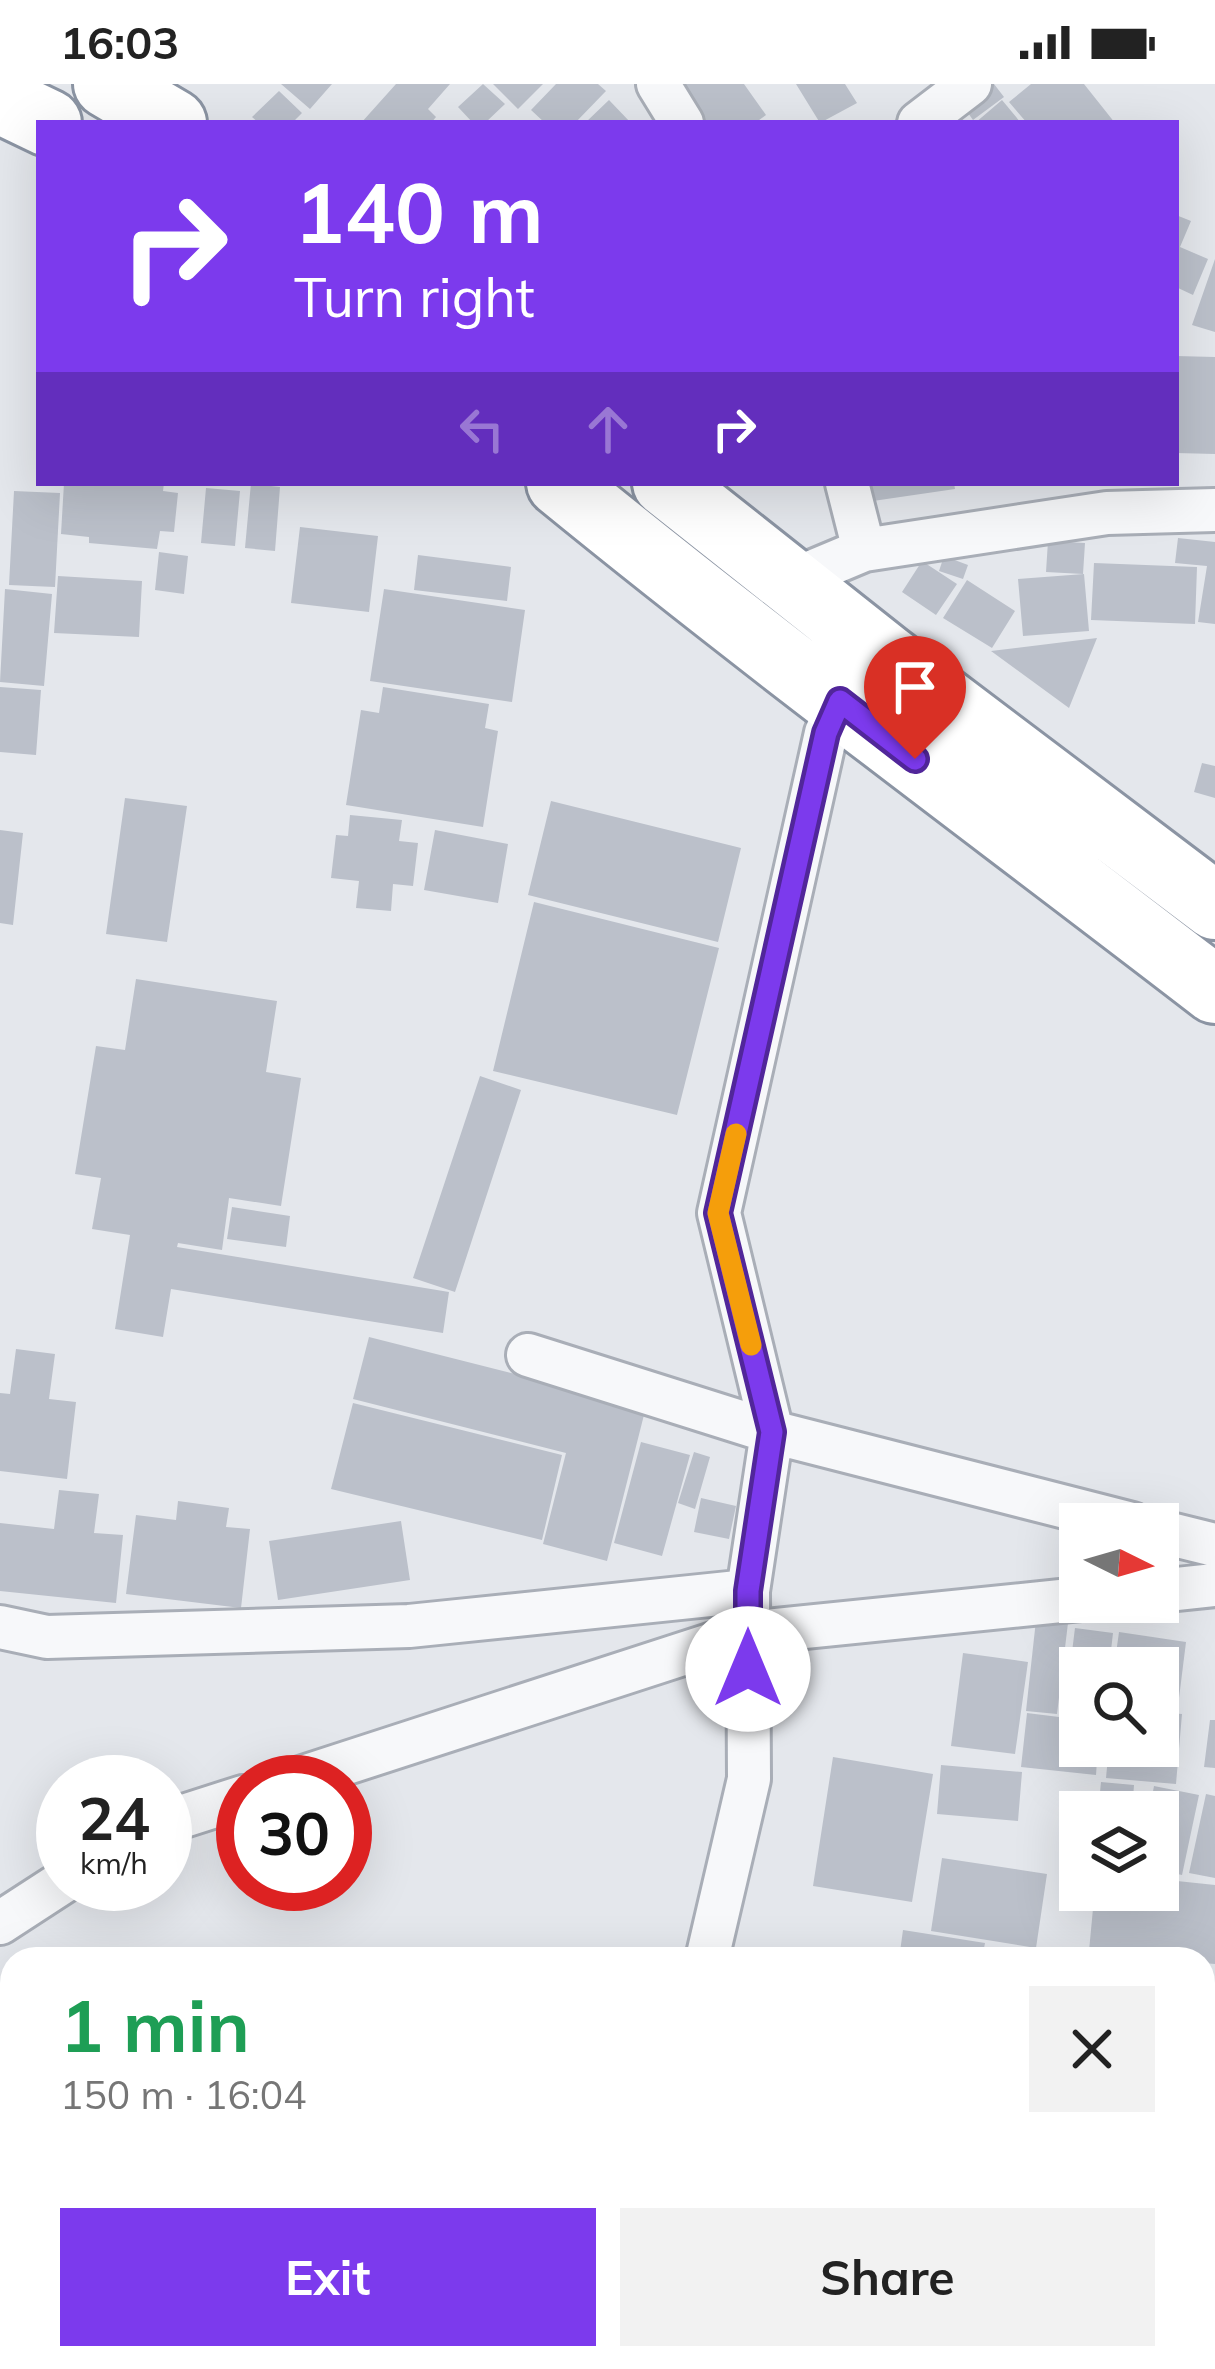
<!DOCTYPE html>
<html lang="en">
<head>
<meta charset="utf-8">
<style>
	:root { --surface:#fff; --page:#f2f2f2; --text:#222; --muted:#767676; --accent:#7c3aed }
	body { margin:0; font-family:Mulish,sans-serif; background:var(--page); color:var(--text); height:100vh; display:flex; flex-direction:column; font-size:45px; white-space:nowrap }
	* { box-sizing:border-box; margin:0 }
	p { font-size:39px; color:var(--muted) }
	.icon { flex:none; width:66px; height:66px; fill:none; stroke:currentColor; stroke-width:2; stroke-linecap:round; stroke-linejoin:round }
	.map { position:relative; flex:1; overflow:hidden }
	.drawer { position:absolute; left:0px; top:1863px; width:1215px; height:423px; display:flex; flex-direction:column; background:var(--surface); border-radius:36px 36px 0 0; box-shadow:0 12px 48px #0002 }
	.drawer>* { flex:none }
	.guide { position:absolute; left:36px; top:36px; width:1143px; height:366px; border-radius:0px; box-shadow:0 12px 48px #0002; background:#7c3aed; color:#fff; overflow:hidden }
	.needle { width:78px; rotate:95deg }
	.buttons { position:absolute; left:1059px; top:1419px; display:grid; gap:24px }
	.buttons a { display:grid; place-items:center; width:120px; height:120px; border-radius:0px; background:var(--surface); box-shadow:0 12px 48px #0002; font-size:60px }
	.speed { position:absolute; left:36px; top:1671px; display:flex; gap:24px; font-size:60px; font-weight:700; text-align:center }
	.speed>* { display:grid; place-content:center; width:156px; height:156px; border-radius:50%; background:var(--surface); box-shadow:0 12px 48px #0002; line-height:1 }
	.speed small { font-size:30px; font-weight:400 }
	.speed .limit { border:18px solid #d22; background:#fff; color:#111 }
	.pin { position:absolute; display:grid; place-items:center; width:102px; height:102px; color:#fff; margin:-123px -51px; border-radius:50% 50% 50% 0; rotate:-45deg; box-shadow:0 0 12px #0007 }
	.pin .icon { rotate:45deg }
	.me { position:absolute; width:132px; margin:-66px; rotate:0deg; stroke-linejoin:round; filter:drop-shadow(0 0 9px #0008) }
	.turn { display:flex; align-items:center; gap:42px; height:252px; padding:0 60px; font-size:54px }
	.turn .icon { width:156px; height:156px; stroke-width:2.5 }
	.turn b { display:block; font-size:84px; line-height:102px }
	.lanes { display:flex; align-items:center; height:114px; padding:0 60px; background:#0003; justify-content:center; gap:60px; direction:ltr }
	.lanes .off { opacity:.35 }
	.round { display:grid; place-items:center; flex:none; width:126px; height:126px; border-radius:0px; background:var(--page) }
	.head { display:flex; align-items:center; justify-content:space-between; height:204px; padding:0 60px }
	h1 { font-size:72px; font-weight:700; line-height:90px; color:#1e9e55 }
	.button { display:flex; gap:24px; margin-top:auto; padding:24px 60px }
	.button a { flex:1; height:138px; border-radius:0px; background:var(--accent); color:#fff; font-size:48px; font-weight:700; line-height:138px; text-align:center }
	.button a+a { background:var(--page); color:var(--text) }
	.status { display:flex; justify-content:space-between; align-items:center; height:84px; padding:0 60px; background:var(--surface); direction:ltr }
	.status svg { height:33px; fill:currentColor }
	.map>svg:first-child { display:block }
	.building { fill:#bbc0ca }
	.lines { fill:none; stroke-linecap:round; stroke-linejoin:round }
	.minor-casing { stroke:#a9aeb7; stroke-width:48 }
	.trunk-casing { stroke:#8b94a3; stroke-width:72 }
	.minor { stroke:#f7f8fa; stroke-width:42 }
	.trunk { stroke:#fff; stroke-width:66 }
	.route-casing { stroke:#51269a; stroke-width:30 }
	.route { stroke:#7c3aed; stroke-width:21 }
	.slow { stroke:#f59e0b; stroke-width:21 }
</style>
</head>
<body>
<div class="status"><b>16:03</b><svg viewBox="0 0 49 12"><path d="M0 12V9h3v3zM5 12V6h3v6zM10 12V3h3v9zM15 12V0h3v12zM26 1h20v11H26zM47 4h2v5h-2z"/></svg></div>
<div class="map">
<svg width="1215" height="2285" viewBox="0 0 1215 2285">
	<rect width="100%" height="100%" fill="#e4e7ec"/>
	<path class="building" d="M 281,0 L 332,0 L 310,25 Z
		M 396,0 L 450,0 L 428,25 L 436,33 L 431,39 L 361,39 Z
		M 483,0 L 505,20 L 485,39 L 473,39 L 458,23 Z
		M 493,0 L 543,0 L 518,25 Z
		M 556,0 L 598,0 L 606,7 L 575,39 L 545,39 L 531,26 Z
		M 668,0 L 744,0 L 766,31 L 755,39 L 695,39 Z
		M 796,0 L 845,0 L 857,19 L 820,39 Z
		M 972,0 L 994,0 L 1004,13 L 973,36 L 956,12 Z
		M 1031,0 L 1084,0 L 1115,39 L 1027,39 L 1009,18 Z
		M 279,7 L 302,29 L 292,39 L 259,39 L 252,33 Z
		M 609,16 L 631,39 L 585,39 Z
		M 1002,16 L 1021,39 L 975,39 Z
		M 1176,131 L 1191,137 L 1180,163 L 1208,175 L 1193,211 L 1176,203 Z
		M 1215,175 L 1215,248 L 1192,241 Z
		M 1176,272 L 1215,273 L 1215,370 L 1176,369 Z
		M 64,399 L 164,399 L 163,407 L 178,409 L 174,448 L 160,447 L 157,465 L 89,459 L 89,453 L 61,450 Z
		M 251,399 L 272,399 L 271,402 L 280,403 L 275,467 L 245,464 Z
		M 871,399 L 954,399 L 955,405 L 873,417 Z
		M 206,404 L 240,407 L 235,462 L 201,459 Z
		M 14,407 L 60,409 L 55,503 L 9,501 Z
		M 300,443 L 378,452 L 369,528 L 291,519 Z
		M 1178,454 L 1215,458 L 1215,540 L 1198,538 L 1207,482 L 1175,479 Z
		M 1048,457 L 1085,459 L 1083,490 L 1046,488 Z
		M 159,468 L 188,472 L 184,510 L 155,506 Z
		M 418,471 L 511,483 L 507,517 L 414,506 Z
		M 944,472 L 968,481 L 963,495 L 939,487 Z
		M 922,477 L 957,500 L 936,531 L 902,508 Z
		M 1094,479 L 1197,483 L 1195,540 L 1091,536 Z
		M 1084,490 L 1089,547 L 1023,552 L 1018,495 Z
		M 58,492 L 142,497 L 139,553 L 54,549 Z
		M 967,496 L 1015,527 L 992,564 L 943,534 Z
		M 5,505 L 52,510 L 44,602 L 0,598 Z
		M 384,505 L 525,526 L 512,618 L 370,597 Z
		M 1097,554 L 1069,624 L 991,567 Z
		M 0,603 L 41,606 L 36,671 L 0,668 Z
		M 383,603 L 489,620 L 485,644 L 498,647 L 483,743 L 346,721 L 361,626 L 379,629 Z
		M 1202,679 L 1215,682 L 1215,714 L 1194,708 Z
		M 125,714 L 187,722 L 167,858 L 106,850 Z
		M 551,717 L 741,764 L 718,858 L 528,811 Z
		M 350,731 L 402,736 L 399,757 L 418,759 L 413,802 L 393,800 L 391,827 L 356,824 L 359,797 L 331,794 L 336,751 L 348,752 Z
		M 0,746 L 23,749 L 13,841 L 0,839 Z
		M 435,746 L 508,760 L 498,819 L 424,806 Z
		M 534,818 L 719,864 L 677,1031 L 493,987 Z
		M 136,895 L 277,917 L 266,988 L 301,994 L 281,1122 L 229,1114 L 222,1166 L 178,1159 L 177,1163 L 449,1208 L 443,1249 L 171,1205 L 163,1253 L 115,1245 L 130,1151 L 92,1145 L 101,1094 L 75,1090 L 96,962 L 125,966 Z
		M 480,992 L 521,1006 L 455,1208 L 413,1194 Z
		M 232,1123 L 290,1132 L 286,1163 L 227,1155 Z
		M 369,1253 L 646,1323 L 607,1477 L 543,1460 L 566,1369 L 353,1315 Z
		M 16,1265 L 55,1270 L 49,1315 L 76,1318 L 67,1395 L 0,1387 L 0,1309 L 10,1310 Z
		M 353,1319 L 562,1371 L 542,1456 L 331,1405 Z
		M 641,1358 L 690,1371 L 662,1472 L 614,1459 Z
		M 694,1368 L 710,1373 L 695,1425 L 678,1419 Z
		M 59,1406 L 99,1410 L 94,1449 L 123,1451 L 116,1519 L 0,1507 L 0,1439 L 54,1445 Z
		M 701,1414 L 736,1422 L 729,1455 L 694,1448 Z
		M 178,1417 L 229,1424 L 226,1443 L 250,1445 L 241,1524 L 126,1510 L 136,1431 L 176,1436 Z
		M 401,1437 L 410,1496 L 278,1516 L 269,1457 Z
		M 1036,1536 L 1068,1539 L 1057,1630 L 1026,1627 Z
		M 1075,1544 L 1113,1549 L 1109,1584 L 1080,1584 L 1080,1602 L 1068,1600 Z
		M 1119,1548 L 1186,1558 L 1178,1622 L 1158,1619 L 1158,1584 L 1114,1584 Z
		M 963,1569 L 1028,1578 L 1015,1670 L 951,1662 Z
		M 1061,1603 L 1080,1605 L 1080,1662 L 1098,1662 L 1096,1691 L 1021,1683 L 1027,1629 L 1059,1633 Z
		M 1158,1628 L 1182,1630 L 1176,1700 L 1106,1694 L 1109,1662 L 1158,1662 Z
		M 1210,1636 L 1215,1636 L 1215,1684 L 1204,1683 Z
		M 833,1673 L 933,1690 L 912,1818 L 813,1802 Z
		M 941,1681 L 1022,1688 L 1018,1737 L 937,1730 Z
		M 1101,1698 L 1134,1701 L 1132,1728 L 1098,1728 Z
		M 1154,1702 L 1199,1711 L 1182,1791 L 1158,1786 L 1158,1728 L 1149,1728 Z
		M 1206,1710 L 1215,1712 L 1215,1794 L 1189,1789 Z
		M 942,1774 L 1047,1790 L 1036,1864 L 931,1847 Z
		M 1158,1795 L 1215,1801 L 1215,1880 L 1203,1879 L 1203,1875 L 1089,1867 L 1094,1814 L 1136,1818 L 1137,1806 L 1158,1806 Z
		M 903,1846 L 985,1859 L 982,1875 L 899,1875 Z
		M 1203,1898 L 1215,1900 L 1215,1946 L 1203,1944 Z
		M 1203,1953 L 1215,1954 L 1215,2017 L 1203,2016 Z
		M 1203,2079 L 1215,2081 L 1212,2157 L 1203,2156 Z
		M 0,2142 L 12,2153 L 12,2185 L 0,2199 Z
		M 1203,2185 L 1215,2188 L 1215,2285 L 1180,2285 L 1135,2276 L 1203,2274 Z
		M 159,2274 L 204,2274 L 193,2285 L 170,2285 Z
		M 222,2274 L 281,2274 L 308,2285 L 217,2285 Z
		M 391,2274 L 438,2274 L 457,2285 L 384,2285 Z
		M 450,2274 L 524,2274 L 518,2285 L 471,2285 Z
		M 658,2274 L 708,2274 L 703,2285 L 654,2285 Z
		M 754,2274 L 775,2274 L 795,2285 L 749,2285 Z"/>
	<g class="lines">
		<defs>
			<path id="minor" d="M 658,0 L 682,39
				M 919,39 L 970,0
				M 847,399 L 864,466
				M 790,497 L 864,466 L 1107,429 L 1215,426
				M 528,1271 L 772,1348 L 1132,1440
				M 1158,1447 L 1215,1461
				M 1158,1507 L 1215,1501
				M 0,1543 L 47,1553 L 409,1542 L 748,1507
				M 288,1698 L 747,1549 L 1080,1515
				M 165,1738 L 243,1713
				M 0,1839 L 63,1798
				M 707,1875 L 749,1695 L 748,1507 L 772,1348 L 719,1129 L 826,649 L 840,617
				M 1203,2053 L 1215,2056
				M 900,2274 L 938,2285
				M 620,2285 L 623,2274"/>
			<path id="trunk" d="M 107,0 L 173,39
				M 0,16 L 48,39
				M 560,399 C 774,574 996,737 1215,906
				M 666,399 L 887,574 L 1215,822"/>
		</defs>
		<use href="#minor" class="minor-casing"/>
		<use href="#trunk" class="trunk-casing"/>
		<use href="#minor" class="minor"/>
		<use href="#trunk" class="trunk"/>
	</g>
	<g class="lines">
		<defs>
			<path id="route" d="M 748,1585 L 748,1507 L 772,1348 L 718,1129 L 826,649 L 840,617 L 915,675"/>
		</defs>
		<use href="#route" class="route-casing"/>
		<use href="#route" class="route"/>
		<path class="slow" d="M 736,1050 L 718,1129 L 751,1261"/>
	</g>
</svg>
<div class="buttons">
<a><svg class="needle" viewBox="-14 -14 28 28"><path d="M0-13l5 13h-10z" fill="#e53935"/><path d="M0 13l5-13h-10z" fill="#767676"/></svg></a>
<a><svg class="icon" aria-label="search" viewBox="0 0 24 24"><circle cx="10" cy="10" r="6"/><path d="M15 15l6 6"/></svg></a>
<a><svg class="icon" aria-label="layers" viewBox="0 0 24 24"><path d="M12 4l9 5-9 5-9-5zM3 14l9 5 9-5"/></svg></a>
</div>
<div class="speed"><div>24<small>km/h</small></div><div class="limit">30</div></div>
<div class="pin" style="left:915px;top:675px;background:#d93025"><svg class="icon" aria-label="arrive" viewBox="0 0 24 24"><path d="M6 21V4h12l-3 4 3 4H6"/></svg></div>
<svg class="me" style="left:748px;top:1585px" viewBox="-20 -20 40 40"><circle r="19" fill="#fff"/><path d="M0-13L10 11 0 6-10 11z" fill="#7c3aed"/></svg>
<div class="guide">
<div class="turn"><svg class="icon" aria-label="right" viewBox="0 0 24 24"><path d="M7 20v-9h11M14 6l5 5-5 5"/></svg><div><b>140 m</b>Turn right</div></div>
<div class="lanes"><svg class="icon off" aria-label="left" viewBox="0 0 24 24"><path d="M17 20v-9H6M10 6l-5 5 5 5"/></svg><svg class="icon off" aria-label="ahead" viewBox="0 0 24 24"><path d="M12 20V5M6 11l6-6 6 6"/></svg><svg class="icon" aria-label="right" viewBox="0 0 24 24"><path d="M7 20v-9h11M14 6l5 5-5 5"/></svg></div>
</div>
<section class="drawer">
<div class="head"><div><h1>1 min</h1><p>150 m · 16:04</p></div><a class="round"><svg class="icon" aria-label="close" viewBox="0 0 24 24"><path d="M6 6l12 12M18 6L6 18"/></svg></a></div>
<div class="button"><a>Exit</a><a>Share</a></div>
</section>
</div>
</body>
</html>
